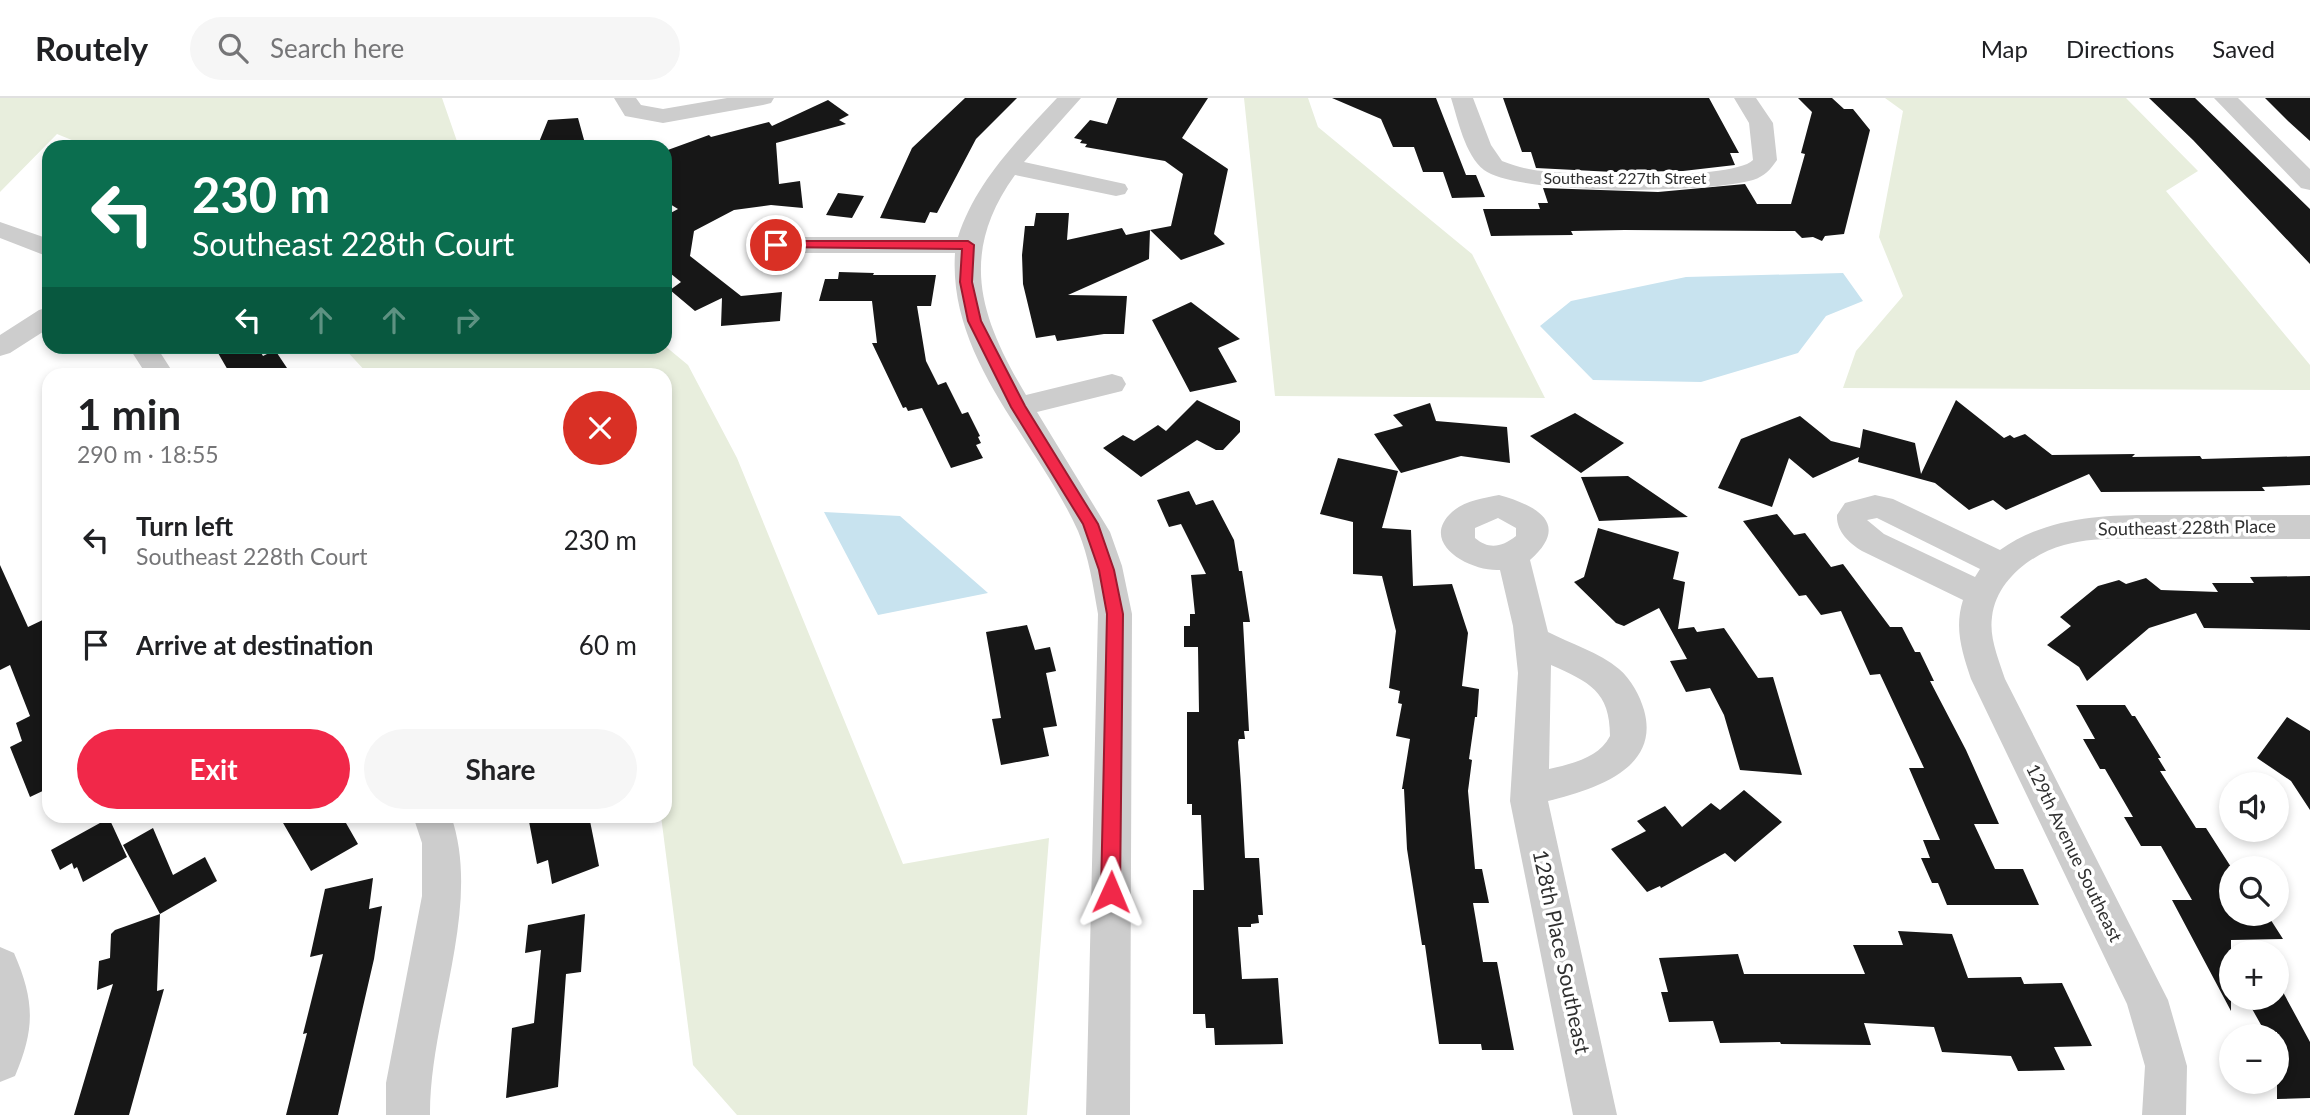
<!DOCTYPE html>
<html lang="en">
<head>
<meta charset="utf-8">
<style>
	:root { --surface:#fff; --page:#f6f6f6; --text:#202124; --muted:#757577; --line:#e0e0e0; --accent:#f12849 }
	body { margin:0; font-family:Lato,sans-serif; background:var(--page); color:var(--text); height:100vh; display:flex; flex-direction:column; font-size:26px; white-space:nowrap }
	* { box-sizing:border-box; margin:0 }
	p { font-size:23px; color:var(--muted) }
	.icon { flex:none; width:38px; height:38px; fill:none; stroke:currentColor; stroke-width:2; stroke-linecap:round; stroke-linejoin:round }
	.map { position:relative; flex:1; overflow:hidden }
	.drawer { position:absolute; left:42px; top:270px; width:630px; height:455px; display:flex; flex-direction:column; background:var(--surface); border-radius:21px; box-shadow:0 4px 10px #0003 }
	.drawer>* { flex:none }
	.banner { position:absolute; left:42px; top:42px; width:630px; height:214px; border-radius:21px; box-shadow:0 4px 10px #0003; background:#0b6e4f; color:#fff; overflow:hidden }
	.tools { position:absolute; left:2219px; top:674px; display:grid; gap:14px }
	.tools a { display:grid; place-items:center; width:70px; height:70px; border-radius:50%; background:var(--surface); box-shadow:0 4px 10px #0003; font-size:35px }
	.pin { position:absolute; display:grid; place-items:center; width:60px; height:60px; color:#fff; margin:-30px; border:4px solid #fff; border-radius:50%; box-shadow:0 2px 7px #0007 }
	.me { position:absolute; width:77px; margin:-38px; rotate:1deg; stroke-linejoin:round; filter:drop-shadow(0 0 5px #0008) }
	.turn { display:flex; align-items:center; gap:24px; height:147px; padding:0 35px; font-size:32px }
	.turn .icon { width:91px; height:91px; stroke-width:2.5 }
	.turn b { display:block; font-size:49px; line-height:60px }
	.lanes { display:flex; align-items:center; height:66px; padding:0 35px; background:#0003; justify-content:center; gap:35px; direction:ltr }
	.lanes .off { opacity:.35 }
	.round { display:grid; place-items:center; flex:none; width:74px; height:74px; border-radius:37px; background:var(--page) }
	.overview { display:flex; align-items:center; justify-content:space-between; height:119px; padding:0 35px }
	h1 { font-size:42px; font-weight:700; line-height:52px }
	.primary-button { display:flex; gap:14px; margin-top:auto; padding:14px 35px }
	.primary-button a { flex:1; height:80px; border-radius:42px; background:var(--accent); color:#fff; font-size:28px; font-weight:700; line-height:80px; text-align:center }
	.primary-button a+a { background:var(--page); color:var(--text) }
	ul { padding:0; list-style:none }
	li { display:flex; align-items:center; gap:21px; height:105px; padding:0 35px }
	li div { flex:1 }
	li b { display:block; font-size:26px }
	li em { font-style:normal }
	header { display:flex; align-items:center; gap:42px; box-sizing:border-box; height:98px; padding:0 35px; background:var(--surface); border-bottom:2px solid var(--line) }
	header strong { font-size:33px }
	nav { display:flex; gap:38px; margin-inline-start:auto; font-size:24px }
	.search { width:490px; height:63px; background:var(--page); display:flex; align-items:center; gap:18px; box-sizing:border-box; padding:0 24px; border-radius:38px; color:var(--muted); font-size:26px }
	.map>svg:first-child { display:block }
	.green { fill:#e8eedd }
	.water { fill:#c8e3ef }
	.building { fill:#171717 }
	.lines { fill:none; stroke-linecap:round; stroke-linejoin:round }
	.minor { fill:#cdcdcd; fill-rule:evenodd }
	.route { fill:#f12849; stroke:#9d1a2f; stroke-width:2 }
	.labels { text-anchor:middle; stroke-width:7; stroke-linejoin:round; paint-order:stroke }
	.far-street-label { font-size:16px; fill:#303030; stroke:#fff }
	.street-label { font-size:18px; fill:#303030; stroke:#fff }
	.near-street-label { font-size:21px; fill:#303030; stroke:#fff }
</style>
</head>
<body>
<header>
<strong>Routely</strong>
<div class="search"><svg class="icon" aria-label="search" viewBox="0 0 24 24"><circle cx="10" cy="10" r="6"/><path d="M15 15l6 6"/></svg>Search here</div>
<nav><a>Map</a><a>Directions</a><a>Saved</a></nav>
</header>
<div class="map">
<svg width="2310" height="1017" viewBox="0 0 2310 1017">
	<rect width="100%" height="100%" fill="#fff"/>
	<path class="green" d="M 0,0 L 442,0 L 459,49 L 146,49 L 139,44 L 133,49 L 89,49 L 57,36 L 0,94 Z
		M 1244,0 L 1308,0 L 1318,29 L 1472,156 L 1545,300 L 1275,298 Z
		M 1885,0 L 2126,0 L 2198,73 L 2166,93 L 2310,267 L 2310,292 L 1843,290 L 1856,253 L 1903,198 L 1879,139 L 1903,13 Z
		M 665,248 L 688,267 L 737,360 L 903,766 L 1049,740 L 1027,1017 L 737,1017 L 693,967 L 661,718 L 665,718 L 665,276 L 368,276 L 343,249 Z"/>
	<path class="water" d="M 1843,175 L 1863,203 L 1826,218 L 1798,255 L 1701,284 L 1593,282 L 1540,228 L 1571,203 L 1686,179 Z
		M 824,414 L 900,418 L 988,495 L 878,517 Z"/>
	<path class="building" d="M 965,0 L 1017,0 L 976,41 L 937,115 L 930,114 L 925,125 L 880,120 L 912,50 Z
		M 1117,0 L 1208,0 L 1182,40 L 1228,71 L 1214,136 L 1225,146 L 1181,162 L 1150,132 L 1171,128 L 1183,76 L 1165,63 L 1085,49 L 1087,46 L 1080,45 L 1082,42 L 1074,40 L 1090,22 L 1107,26 Z
		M 1332,0 L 1436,0 L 1466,77 L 1476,77 L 1485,99 L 1452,100 L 1443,74 L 1423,74 L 1414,49 L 1393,49 L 1381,21 Z
		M 1503,0 L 1709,0 L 1739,55 L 1730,55 L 1735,67 L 1683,73 L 1613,74 L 1536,70 L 1531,54 L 1522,54 Z
		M 1798,0 L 1832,0 L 1844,11 L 1853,11 L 1870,32 L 1844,136 L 1825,138 L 1822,143 L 1813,139 L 1802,140 L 1795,133 L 1625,132 L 1571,133 L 1573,137 L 1491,138 L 1483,111 L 1540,111 L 1538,105 L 1548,105 L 1543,90 L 1658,94 L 1745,86 L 1757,106 L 1791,106 L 1805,56 L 1801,55 L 1812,14 Z
		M 2149,0 L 2195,0 L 2310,111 L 2310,166 L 2193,42 Z
		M 2265,0 L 2310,0 L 2310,43 L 2288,23 Z
		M 828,2 L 849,17 L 839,22 L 846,26 L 776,45 L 779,86 L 800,83 L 803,110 L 771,107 L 734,112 L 694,133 L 690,158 L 741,198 L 782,194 L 780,223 L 721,228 L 722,200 L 695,213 L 670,192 L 681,184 L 665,171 L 665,118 L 678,111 L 665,103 L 665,53 L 709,37 L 711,39 L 769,24 L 772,28 Z
		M 578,20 L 586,49 L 537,49 L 548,22 Z
		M 838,95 L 864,98 L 852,120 L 826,117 Z
		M 1036,115 L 1069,115 L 1067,142 L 1122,130 L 1126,137 L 1150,132 L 1149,161 L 1068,197 L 1127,198 L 1124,236 L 1104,236 L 1057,243 L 1055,237 L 1036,240 L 1023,186 L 1022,157 L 1025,128 L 1034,128 Z
		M 839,174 L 874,175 L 873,177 L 936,177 L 931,208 L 917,208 L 926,263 L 938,287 L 946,284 L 962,316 L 968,314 L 980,338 L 978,339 L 981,345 L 976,347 L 983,360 L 951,370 L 922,310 L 908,313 L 906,309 L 903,310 L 872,245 L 877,245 L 872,203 L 819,203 L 825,181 L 838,181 Z
		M 1191,204 L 1240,241 L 1218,250 L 1237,284 L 1190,294 L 1152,222 Z
		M 214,248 L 257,248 L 263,258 L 275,252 L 291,276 L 223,276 L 229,274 Z
		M 1197,302 L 1240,323 L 1240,334 L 1223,352 L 1216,352 L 1197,342 L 1141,379 L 1103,350 L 1123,337 L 1134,343 L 1158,327 L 1166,333 Z
		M 1956,302 L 2004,340 L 2010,337 L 2014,340 L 2025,336 L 2052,357 L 2135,356 L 2132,359 L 2200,358 L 2202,361 L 2310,358 L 2310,387 L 2262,389 L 2265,393 L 2101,394 L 2089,376 L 2006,412 L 1993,402 L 1969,412 L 1935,385 L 1858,364 L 1859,359 L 1813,380 L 1789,360 L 1772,409 L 1718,390 L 1741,341 L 1800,318 L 1831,343 L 1860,350 L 1863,331 L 1915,345 L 1921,376 Z
		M 1430,305 L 1436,323 L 1507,329 L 1510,365 L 1461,358 L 1401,375 L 1374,336 L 1403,328 L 1393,317 Z
		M 1575,315 L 1624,345 L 1581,375 L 1530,338 Z
		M 1338,360 L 1398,373 L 1382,430 L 1411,432 L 1413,488 L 1452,486 L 1468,535 L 1462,588 L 1479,591 L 1477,619 L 1475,619 L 1469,661 L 1472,662 L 1468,693 L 1475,771 L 1482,771 L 1489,805 L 1473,805 L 1483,864 L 1497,864 L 1514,952 L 1482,952 L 1481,946 L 1439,946 L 1425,847 L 1422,847 L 1407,751 L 1404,691 L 1402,691 L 1410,641 L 1396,638 L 1402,606 L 1398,605 L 1400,593 L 1389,590 L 1396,533 L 1382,478 L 1353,476 L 1353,424 L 1320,416 Z
		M 1628,378 L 1688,419 L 1599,423 L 1581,379 Z
		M 1189,393 L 1196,407 L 1213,402 L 1234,442 L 1239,473 L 1242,473 L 1250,524 L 1243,524 L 1249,633 L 1244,633 L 1245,641 L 1239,641 L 1238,644 L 1241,687 L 1245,760 L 1259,760 L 1263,817 L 1258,817 L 1259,825 L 1251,826 L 1251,829 L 1238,829 L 1242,881 L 1278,880 L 1283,946 L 1215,947 L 1214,930 L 1206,930 L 1205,916 L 1193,916 L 1193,792 L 1204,792 L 1201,717 L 1192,717 L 1192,706 L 1187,706 L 1187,614 L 1199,614 L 1198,549 L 1184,549 L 1184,528 L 1190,528 L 1190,516 L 1195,516 L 1191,477 L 1206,476 L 1181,426 L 1169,429 L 1157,402 Z
		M 1777,416 L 1794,437 L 1805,435 L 1831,469 L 1843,466 L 1890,529 L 1902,529 L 1915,554 L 1920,554 L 1934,583 L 1930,583 L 1966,652 L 1999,726 L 1974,726 L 1995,771 L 2023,771 L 2039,807 L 1947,807 L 1938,785 L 1932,785 L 1921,760 L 1930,760 L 1923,742 L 1940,742 L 1909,670 L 1924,670 L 1880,576 L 1870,577 L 1841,513 L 1821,517 L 1806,497 L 1799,498 L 1743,423 Z
		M 1598,430 L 1679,454 L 1673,481 L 1685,484 L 1678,531 L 1694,529 L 1697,534 L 1724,530 L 1758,580 L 1773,579 L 1802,677 L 1740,672 L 1724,617 L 1710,590 L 1686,594 L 1670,563 L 1687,561 L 1659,510 L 1624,528 L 1616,525 L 1574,484 L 1584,479 Z
		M 0,467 L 28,529 L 49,519 L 49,690 L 30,699 L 10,649 L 22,643 L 16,625 L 30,618 L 10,567 L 0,572 Z
		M 2310,478 L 2310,532 L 2204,530 L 2196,515 L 2149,530 L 2087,583 L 2079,569 L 2047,547 L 2071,528 L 2060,519 L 2098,488 L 2119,482 L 2126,486 L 2146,480 L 2161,492 L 2218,494 L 2212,485 L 2254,485 L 2250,479 Z
		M 1027,527 L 1035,552 L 1050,549 L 1056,573 L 1046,575 L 1057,628 L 1043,630 L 1049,658 L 1001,667 L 992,621 L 1001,620 L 986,534 Z
		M 2076,607 L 2125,607 L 2132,618 L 2135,618 L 2161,660 L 2158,660 L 2166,673 L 2160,673 L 2196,730 L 2206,730 L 2231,769 L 2231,816 L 2267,816 L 2283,841 L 2231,842 L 2231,913 L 2172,802 L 2192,802 L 2161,748 L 2141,748 L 2124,719 L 2133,719 L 2105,671 L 2100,671 L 2083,641 L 2095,641 Z
		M 2287,619 L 2310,633 L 2310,712 L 2291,683 L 2257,660 Z
		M 1744,692 L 1782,724 L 1735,764 L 1725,755 L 1661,790 L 1660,788 L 1647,794 L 1611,751 L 1646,733 L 1637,723 L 1665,708 L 1682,729 L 1711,705 L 1720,712 Z
		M 279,718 L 342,718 L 358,746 L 311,773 Z
		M 528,718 L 589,718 L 599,768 L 552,786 L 548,762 L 537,766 Z
		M 109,720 L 127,759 L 83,784 L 77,769 L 74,771 L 72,765 L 60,772 L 51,752 Z
		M 153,730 L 173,777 L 205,759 L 217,783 L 160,816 L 123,747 Z
		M 373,780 L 369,811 L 382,808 L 374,861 L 338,1017 L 286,1017 L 307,935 L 303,936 L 323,856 L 310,859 L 325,791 Z
		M 160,816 L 157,893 L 164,891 L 129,1017 L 74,1017 L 113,886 L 97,892 L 99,863 L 110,860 L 111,836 L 115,832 Z
		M 585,816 L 581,874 L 566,876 L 558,989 L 506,1000 L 512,930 L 534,925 L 541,852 L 525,855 L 528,827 Z
		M 1898,833 L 1952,836 L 1968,880 L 2021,879 L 2024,886 L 2062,885 L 2092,948 L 2054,949 L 2065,972 L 2018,973 L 2011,958 L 1942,954 L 1934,929 L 1864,925 L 1871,947 L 1781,946 L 1780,944 L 1720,945 L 1713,923 L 1669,924 L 1661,894 L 1668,894 L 1659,860 L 1738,856 L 1744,876 L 1865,876 L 1853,847 L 1903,847 Z
		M 2277,883 L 2310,944 L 2310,1000 L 2277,1001 L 2277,934 L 2265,934 L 2246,900 L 2277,900 Z"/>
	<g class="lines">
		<path class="minor" d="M 614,0 L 636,0 L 641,7 L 663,11 L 727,0 L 774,0 L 771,5 L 763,7 L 663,25 L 625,18 Z
			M 1057,0 L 1081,0 L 1024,64 L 1125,86 L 1128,91 L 1125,96 L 1116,98 L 1015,77 C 958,156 980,220 1026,297 L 1112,276 L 1122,279 L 1126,286 L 1122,293 L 1037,314 L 1110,434 L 1122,468 L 1132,516 L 1130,1017 L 1086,1017 L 1098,516 C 1093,488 1089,459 1078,433 C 1037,342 948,262 955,155 L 776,155 L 767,152 L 763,147 L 767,142 L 776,139 L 958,139 C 976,83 1018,42 1057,0 Z
			M 1451,0 L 1473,0 L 1491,47 L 1502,63 C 1513,67 1522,70 1534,72 C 1567,77 1733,83 1753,62 L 1749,25 L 1734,0 L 1756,0 L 1773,25 L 1777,62 C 1770,72 1765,78 1753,82 C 1710,95 1519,98 1484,72 C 1465,57 1458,22 1451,0 Z
			M 2214,0 L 2238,0 L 2310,71 L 2310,92 L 2301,90 Z
			M 0,124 L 49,141 L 49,159 L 0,140 Z
			M 49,209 L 49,230 L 10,255 L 0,258 L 0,237 L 39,212 Z
			M 128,248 L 156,248 L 174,276 L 146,276 Z
			M 1499,397 C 1535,407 1572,425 1530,462 L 1548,534 C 1571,546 1599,554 1619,571 C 1631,581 1640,598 1644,612 C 1661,672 1592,692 1548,703 L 1617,1017 L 1573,1017 L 1510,703 L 1518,575 L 1513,528 L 1500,472 C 1470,474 1418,445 1452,414 C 1464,403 1484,400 1499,397 ZM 1498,420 L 1516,430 L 1516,438 C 1502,449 1489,452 1475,440 L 1475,430 ZM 1551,567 C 1589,584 1610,593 1610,638 C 1599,660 1571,666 1549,671 Z
			M 1875,397 L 1893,401 L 2000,452 C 2055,413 2122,417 2186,417 C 2227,417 2269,417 2310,417 L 2310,441 C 2262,441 2214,441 2165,441 C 2132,441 2096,438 2064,447 C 2031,456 1996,483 1992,519 C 1989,540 1999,562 2005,581 L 2168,902 L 2187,968 L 2186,1017 L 2142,1017 L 2145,968 L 2127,906 L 1971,581 C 1962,554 1954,530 1963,502 L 1862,453 C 1849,445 1836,433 1837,417 L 1845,405 ZM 1877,420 L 1980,471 L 1975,479 L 1884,436 L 1867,422 Z
			M 413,718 L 451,718 C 483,809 429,921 430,1017 L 386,1017 L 386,985 L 422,798 L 422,745 Z
			M 0,849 L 14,855 C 35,903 35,931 15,978 L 0,984 Z"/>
	</g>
	<path class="route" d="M 776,143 L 968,143 L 974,147 L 972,184 L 981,223 L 1025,308 L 1098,426 L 1114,472 L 1123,516 L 1120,794 L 1118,800 L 1111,803 L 1104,800 L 1101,794 L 1107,516 L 1099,472 L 1083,426 L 1011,309 L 968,223 L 960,184 L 962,151 L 772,149 L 770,147 Z"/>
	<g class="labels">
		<g class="far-street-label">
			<text x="1625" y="86">Southeast 227th Street</text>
		</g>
		<g class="street-label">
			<text transform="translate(2187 430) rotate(-1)" y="6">Southeast 228th Place</text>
			<text transform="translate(2074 755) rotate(64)" y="6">129th Avenue Southeast</text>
		</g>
		<g class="near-street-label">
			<text transform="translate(1561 854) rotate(78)" y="7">128th Place Southeast</text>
		</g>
	</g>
</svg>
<div class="tools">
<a><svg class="icon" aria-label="sound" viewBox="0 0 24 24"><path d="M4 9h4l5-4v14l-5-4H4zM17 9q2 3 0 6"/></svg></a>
<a><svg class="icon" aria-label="search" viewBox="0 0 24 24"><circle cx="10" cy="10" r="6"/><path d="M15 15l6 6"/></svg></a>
<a>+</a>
<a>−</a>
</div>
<div class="pin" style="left:776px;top:147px;background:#d93025"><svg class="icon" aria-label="arrive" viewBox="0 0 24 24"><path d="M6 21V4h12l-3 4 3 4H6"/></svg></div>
<svg class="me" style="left:1111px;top:794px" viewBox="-20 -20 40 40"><path d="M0-17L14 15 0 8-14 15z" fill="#f12849" stroke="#fff" stroke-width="4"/></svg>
<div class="banner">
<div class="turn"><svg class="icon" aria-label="left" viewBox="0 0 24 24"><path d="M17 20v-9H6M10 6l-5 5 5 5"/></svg><div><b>230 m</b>Southeast 228th Court</div></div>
<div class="lanes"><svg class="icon" aria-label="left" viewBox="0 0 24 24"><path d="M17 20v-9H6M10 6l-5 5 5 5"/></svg><svg class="icon off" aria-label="ahead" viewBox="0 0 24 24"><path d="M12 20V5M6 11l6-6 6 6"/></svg><svg class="icon off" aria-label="ahead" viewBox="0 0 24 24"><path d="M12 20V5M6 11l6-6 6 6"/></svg><svg class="icon off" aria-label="right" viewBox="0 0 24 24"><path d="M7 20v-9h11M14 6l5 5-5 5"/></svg></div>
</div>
<section class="drawer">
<div class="overview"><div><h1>1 min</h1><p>290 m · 18:55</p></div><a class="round" style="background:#d93025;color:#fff"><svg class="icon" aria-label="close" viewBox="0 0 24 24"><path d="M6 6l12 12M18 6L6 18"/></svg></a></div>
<ul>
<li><svg class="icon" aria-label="left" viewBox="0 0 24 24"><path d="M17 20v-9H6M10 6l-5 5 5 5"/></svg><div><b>Turn left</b><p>Southeast 228th Court</p></div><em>230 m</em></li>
<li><svg class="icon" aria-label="arrive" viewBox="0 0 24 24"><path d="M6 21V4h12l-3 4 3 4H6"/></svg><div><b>Arrive at destination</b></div><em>60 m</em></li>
</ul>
<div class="primary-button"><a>Exit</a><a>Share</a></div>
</section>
</div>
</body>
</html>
